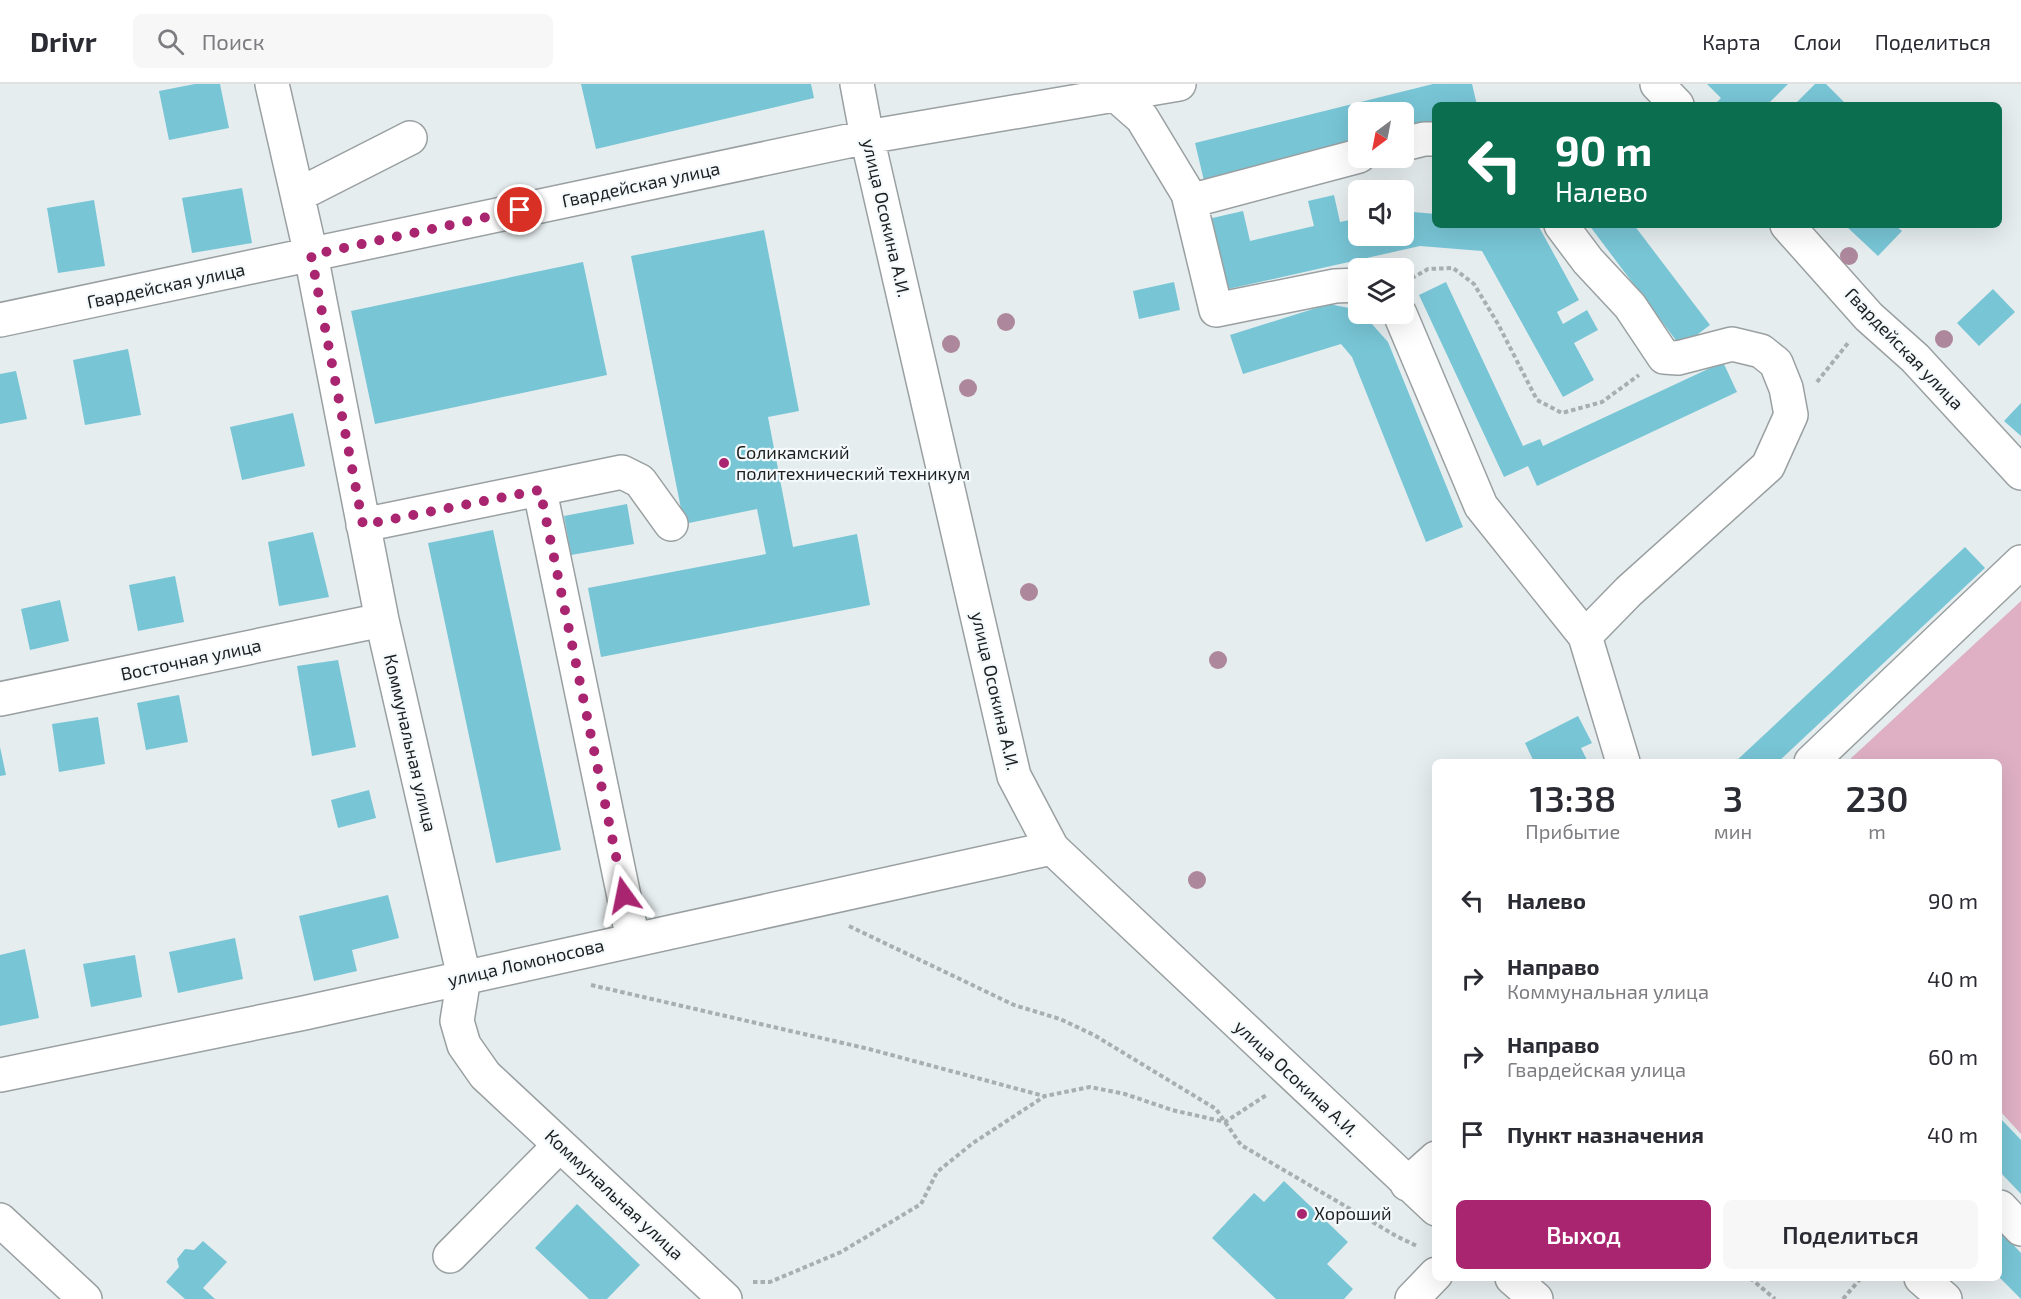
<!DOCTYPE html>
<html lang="ru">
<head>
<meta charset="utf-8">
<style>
	:root { --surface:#fff; --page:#f7f7f7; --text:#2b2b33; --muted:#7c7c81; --line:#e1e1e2; --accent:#a92570 }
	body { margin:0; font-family:"Exo 2",sans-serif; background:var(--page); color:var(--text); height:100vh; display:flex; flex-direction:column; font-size:22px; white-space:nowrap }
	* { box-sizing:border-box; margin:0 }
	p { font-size:20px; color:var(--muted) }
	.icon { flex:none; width:33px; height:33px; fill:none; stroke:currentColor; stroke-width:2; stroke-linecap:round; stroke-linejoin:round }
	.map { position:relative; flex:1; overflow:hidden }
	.panel { position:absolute; left:1432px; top:675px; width:570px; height:522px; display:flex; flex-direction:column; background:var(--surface); border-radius:9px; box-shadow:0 6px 24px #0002 }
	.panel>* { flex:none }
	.guide { position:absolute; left:1432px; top:18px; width:570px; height:126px; border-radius:9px; box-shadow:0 6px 24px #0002; background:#0b6e4f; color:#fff; overflow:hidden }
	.needle { width:39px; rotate:212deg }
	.tools { position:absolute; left:1348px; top:18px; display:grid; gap:12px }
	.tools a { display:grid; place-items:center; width:66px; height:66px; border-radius:9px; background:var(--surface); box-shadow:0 6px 24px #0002; font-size:30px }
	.pin { position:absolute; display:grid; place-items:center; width:51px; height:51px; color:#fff; margin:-26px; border:3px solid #fff; border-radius:50%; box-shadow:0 2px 6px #0007 }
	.me { position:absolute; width:66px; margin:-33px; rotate:348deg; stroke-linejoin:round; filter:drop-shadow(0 0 4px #0008) }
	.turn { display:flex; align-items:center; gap:21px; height:126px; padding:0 24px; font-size:27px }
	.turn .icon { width:78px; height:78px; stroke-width:2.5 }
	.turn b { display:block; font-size:42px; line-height:51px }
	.eta { display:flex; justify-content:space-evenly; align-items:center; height:102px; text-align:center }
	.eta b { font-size:36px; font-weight:600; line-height:42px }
	.cta { display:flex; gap:12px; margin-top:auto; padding:12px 24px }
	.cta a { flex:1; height:69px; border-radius:9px; background:var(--accent); color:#fff; font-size:24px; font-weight:600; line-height:69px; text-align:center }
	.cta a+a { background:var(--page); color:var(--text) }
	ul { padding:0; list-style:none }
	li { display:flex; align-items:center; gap:18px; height:78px; padding:0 24px }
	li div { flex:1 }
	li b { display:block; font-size:22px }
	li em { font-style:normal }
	header { display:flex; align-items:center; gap:36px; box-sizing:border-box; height:84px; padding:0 30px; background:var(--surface); border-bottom:2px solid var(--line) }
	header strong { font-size:28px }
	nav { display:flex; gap:33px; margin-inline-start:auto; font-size:21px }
	.search { width:420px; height:54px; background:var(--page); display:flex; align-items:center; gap:15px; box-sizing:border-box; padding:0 21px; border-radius:9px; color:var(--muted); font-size:22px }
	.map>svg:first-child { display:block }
	.green { fill:#dfb0c4 }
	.building { fill:#78c5d6 }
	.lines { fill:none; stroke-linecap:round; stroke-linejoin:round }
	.minor-casing { stroke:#9aa0a1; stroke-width:36 }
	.path { stroke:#a9afaf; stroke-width:4; stroke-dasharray:4.5 3; stroke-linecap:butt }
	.minor { stroke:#fff; stroke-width:33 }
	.tree { fill:#ad889d }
	.route { stroke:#a92570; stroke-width:10; stroke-dasharray:0 18 }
	.poi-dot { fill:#a92570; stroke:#f4fafb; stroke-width:2 }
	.labels { text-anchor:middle; stroke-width:4.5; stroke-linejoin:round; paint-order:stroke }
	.street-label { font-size:18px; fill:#1d1f1f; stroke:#f4fafb }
	.poi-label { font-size:18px; fill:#1d1f1f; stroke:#f4fafb; text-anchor:start }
</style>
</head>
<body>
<header>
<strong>Drivr</strong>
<div class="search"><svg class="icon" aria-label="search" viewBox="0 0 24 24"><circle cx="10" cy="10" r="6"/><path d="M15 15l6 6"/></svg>Поиск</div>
<nav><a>Карта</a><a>Слои</a><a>Поделиться</a></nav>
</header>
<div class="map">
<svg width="2021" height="1215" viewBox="0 0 2021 1215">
	<rect width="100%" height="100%" fill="#e6edee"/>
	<path class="green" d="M 2021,517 L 2021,1050 L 2000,1027 L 2000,678 L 1847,678 Z"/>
	<path class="building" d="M 195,0 L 220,0 L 229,44 L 169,56 L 159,7 Z
		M 581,0 L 811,0 L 814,14 L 596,65 Z
		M 1433,0 L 1472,0 L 1477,21 L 1436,21 L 1436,43 L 1404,51 L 1404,28 L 1359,28 L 1359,62 L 1205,101 L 1195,59 Z
		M 1707,0 L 1788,0 L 1767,21 L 1714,21 L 1721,14 Z
		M 1815,0 L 1826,0 L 1847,21 L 1794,21 Z
		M 1406,100 L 1413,128 L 1436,130 L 1436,141 L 1538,141 L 1579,216 L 1557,228 L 1563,240 L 1587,226 L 1598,246 L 1574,259 L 1594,296 L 1563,313 L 1482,167 L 1420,162 L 1224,206 L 1208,135 L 1243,127 L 1250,157 L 1314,142 L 1308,117 L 1334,111 L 1340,138 L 1359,134 L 1359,152 L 1404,152 L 1404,106 L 1383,106 Z
		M 242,104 L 252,159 L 192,169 L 182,114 Z
		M 94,116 L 105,182 L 58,189 L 47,124 Z
		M 1589,141 L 1634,141 L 1710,241 L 1681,263 Z
		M 1849,141 L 1895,141 L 1902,147 L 1878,172 L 1847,143 Z
		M 764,146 L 799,327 L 768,333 L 793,463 L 857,450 L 870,521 L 601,573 L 588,504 L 766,470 L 757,425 L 684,440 L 631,172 Z
		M 583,178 L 607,291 L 375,340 L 351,227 Z
		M 1174,198 L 1180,226 L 1139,235 L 1133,207 Z
		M 1446,198 L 1523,362 L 1540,355 L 1543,362 L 1723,278 L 1737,308 L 1537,402 L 1528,382 L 1504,393 L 1419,211 Z
		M 1993,205 L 2015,228 L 1979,262 L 1957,239 Z
		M 1329,220 L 1359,226 L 1359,230 L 1363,230 L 1388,258 L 1463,443 L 1426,458 L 1352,273 L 1341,260 L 1243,290 L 1230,251 Z
		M 128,265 L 141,331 L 85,341 L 73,276 Z
		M 16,287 L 27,335 L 0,340 L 0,290 Z
		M 2021,319 L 2021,352 L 2004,337 Z
		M 293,329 L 305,382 L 242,396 L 230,343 Z
		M 627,420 L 634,460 L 571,471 L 564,432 Z
		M 493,446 L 561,766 L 496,779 L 428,459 Z
		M 313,448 L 329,513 L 279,522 L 268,458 Z
		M 1965,463 L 1985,484 L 1778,678 L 1735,678 Z
		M 175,492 L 184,538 L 138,547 L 129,501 Z
		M 60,516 L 69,557 L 30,566 L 21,525 Z
		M 338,576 L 356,663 L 312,672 L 297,582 Z
		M 179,611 L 188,658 L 146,666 L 137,619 Z
		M 1578,632 L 1592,659 L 1581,664 L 1588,678 L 1534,678 L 1525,659 Z
		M 98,633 L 105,680 L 59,688 L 52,640 Z
		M 0,663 L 6,691 L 0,692 Z
		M 369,706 L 376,734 L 338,744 L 331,716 Z
		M 388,811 L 399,854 L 352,866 L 357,887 L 314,897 L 299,832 Z
		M 235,854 L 243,895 L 178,909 L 169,868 Z
		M 25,865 L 39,934 L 0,942 L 0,871 Z
		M 135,871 L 142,913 L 91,923 L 83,880 Z
		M 2000,1034 L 2021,1056 L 2021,1110 L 2000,1088 Z
		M 1284,1097 L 1348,1158 L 1327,1180 L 1353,1205 L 1344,1215 L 1276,1215 L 1212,1154 L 1254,1109 L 1264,1118 Z
		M 577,1120 L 640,1181 L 607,1215 L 589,1215 L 535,1164 Z
		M 2000,1147 L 2021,1169 L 2021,1215 L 2000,1194 Z
		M 203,1157 L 227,1178 L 203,1204 L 215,1215 L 185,1215 L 166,1198 L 179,1183 L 177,1175 L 185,1165 L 194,1166 Z"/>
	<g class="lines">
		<defs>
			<path id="minor" d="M 272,0 L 311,171 L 382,536 L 464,893 L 457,937 L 464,961 L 485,991 L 725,1215
				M 857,0 L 867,53 L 1014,692 L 1052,764 L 1436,1125
				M 1657,0 L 1677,21
				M 1117,12 L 1142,34 L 1188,110 L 1216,226 L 1335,202 L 1359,201
				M 1404,60 L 1424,55 L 1436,55
				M 298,111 L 410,54
				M 1190,117 L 1359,72
				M 1561,141 L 1588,177 L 1630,222 L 1664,273 L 1678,274 L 1732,260 L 1761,267 L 1776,279 L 1786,304 L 1791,331 L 1768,382 L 1629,507 L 1585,552
				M 1787,141 L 1869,233 L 1915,274 L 2021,389
				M 1400,230 L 1481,422 L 1585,552 L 1623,678
				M 0,236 L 867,53 L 1179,0
				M 540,407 L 633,856
				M 363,441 L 622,388 L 640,397 L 671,440
				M 0,615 L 382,536
				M 1811,678 L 2021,478
				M 0,991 L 304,929 L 1052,764
				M 1407,1100 L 1436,1074
				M 2000,1123 L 2021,1145
				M 0,1136 L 85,1215
				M 450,1172 L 560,1061
				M 1512,1194 L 1536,1215
				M 1921,1194 L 1945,1215
				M 1412,1215 L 1436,1190"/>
		</defs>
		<use href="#minor" class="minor-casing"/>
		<path class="path" d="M 1405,198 L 1428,185 L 1453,184 L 1474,200 L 1498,240 L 1537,316 L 1562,329 L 1602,318 L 1639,291
			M 1817,298 L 1848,259
			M 849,842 L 1014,921 L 1060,935 L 1094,951 L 1216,1025 L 1241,1061 L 1398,1153 L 1417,1162
			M 591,901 L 869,965 L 1044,1012
			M 1750,1194 L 1775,1215
			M 753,1198 L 770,1198 L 841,1168 L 921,1120 L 937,1088 L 973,1059 L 1045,1012 L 1090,1003 L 1125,1010 L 1172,1026 L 1225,1038 L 1268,1010
			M 1843,1215 L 1861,1194"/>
		<use href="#minor" class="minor"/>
	</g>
	<g class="tree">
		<circle cx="1849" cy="172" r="9"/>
		<circle cx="1006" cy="238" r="9"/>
		<circle cx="1944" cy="255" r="9"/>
		<circle cx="951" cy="260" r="9"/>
		<circle cx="968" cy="304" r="9"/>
		<circle cx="1029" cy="508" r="9"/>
		<circle cx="1218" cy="576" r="9"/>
		<circle cx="1197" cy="796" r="9"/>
	</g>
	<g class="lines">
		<path class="route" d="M 520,126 L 311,171 L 363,441 L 540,406 L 624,811"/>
	</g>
	<g class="poi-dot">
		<circle cx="724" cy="379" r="6"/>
		<circle cx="1302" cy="1130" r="6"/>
	</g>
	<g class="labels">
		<g class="street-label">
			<text transform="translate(641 101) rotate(-12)" y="6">Гвардейская улица</text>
			<text transform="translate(886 134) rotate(77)" y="6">улица Осокина А.И.</text>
			<text transform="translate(166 202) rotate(-12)" y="6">Гвардейская улица</text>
			<text transform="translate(1904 265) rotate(46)" y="6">Гвардейская улица</text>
			<text transform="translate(191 576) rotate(-12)" y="6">Восточная улица</text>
			<text transform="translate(995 607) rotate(77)" y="6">улица Осокина А.И.</text>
			<text transform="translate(410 659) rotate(77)" y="6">Коммунальная улица</text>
			<text transform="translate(526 879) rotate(-13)" y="6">улица Ломоносова</text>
			<text transform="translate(1296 995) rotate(43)" y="6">улица Осокина А.И.</text>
			<text transform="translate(614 1111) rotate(43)" y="6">Коммунальная улица</text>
		</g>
		<g class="poi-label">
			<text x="736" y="375">Соликамский<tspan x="736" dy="21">политехнический техникум</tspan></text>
			<text x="1314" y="1136">Хороший</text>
		</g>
	</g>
</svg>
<div class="tools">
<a><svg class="needle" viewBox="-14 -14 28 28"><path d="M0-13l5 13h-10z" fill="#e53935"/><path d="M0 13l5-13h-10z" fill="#7c7c81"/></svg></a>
<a><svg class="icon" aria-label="sound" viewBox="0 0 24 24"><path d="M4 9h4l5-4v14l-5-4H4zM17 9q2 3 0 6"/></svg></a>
<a><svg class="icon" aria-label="layers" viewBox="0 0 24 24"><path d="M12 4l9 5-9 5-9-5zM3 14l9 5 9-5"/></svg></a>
</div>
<div class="pin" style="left:520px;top:126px;background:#d93025"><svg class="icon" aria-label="arrive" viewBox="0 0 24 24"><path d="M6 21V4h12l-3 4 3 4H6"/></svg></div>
<svg class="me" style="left:624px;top:811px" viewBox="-20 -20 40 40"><path d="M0-17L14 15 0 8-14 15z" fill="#a92570" stroke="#fff" stroke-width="4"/></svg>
<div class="guide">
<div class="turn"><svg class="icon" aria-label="left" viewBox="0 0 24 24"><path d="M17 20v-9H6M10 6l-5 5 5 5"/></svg><div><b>90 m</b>Налево</div></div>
</div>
<section class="panel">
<div class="eta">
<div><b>13:38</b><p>Прибытие</p></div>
<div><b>3</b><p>мин</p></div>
<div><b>230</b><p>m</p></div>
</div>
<ul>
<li><svg class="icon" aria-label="left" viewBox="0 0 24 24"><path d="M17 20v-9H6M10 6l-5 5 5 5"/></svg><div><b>Налево</b></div><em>90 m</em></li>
<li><svg class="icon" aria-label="right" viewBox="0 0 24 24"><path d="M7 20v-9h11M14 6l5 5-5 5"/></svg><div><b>Направо</b><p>Коммунальная улица</p></div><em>40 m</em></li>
<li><svg class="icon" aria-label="right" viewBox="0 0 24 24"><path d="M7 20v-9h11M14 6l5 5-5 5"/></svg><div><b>Направо</b><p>Гвардейская улица</p></div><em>60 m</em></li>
<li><svg class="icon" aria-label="arrive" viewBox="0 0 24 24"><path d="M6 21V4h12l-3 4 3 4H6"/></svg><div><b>Пункт назначения</b></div><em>40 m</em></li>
</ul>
<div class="cta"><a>Выход</a><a>Поделиться</a></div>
</section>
</div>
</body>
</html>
